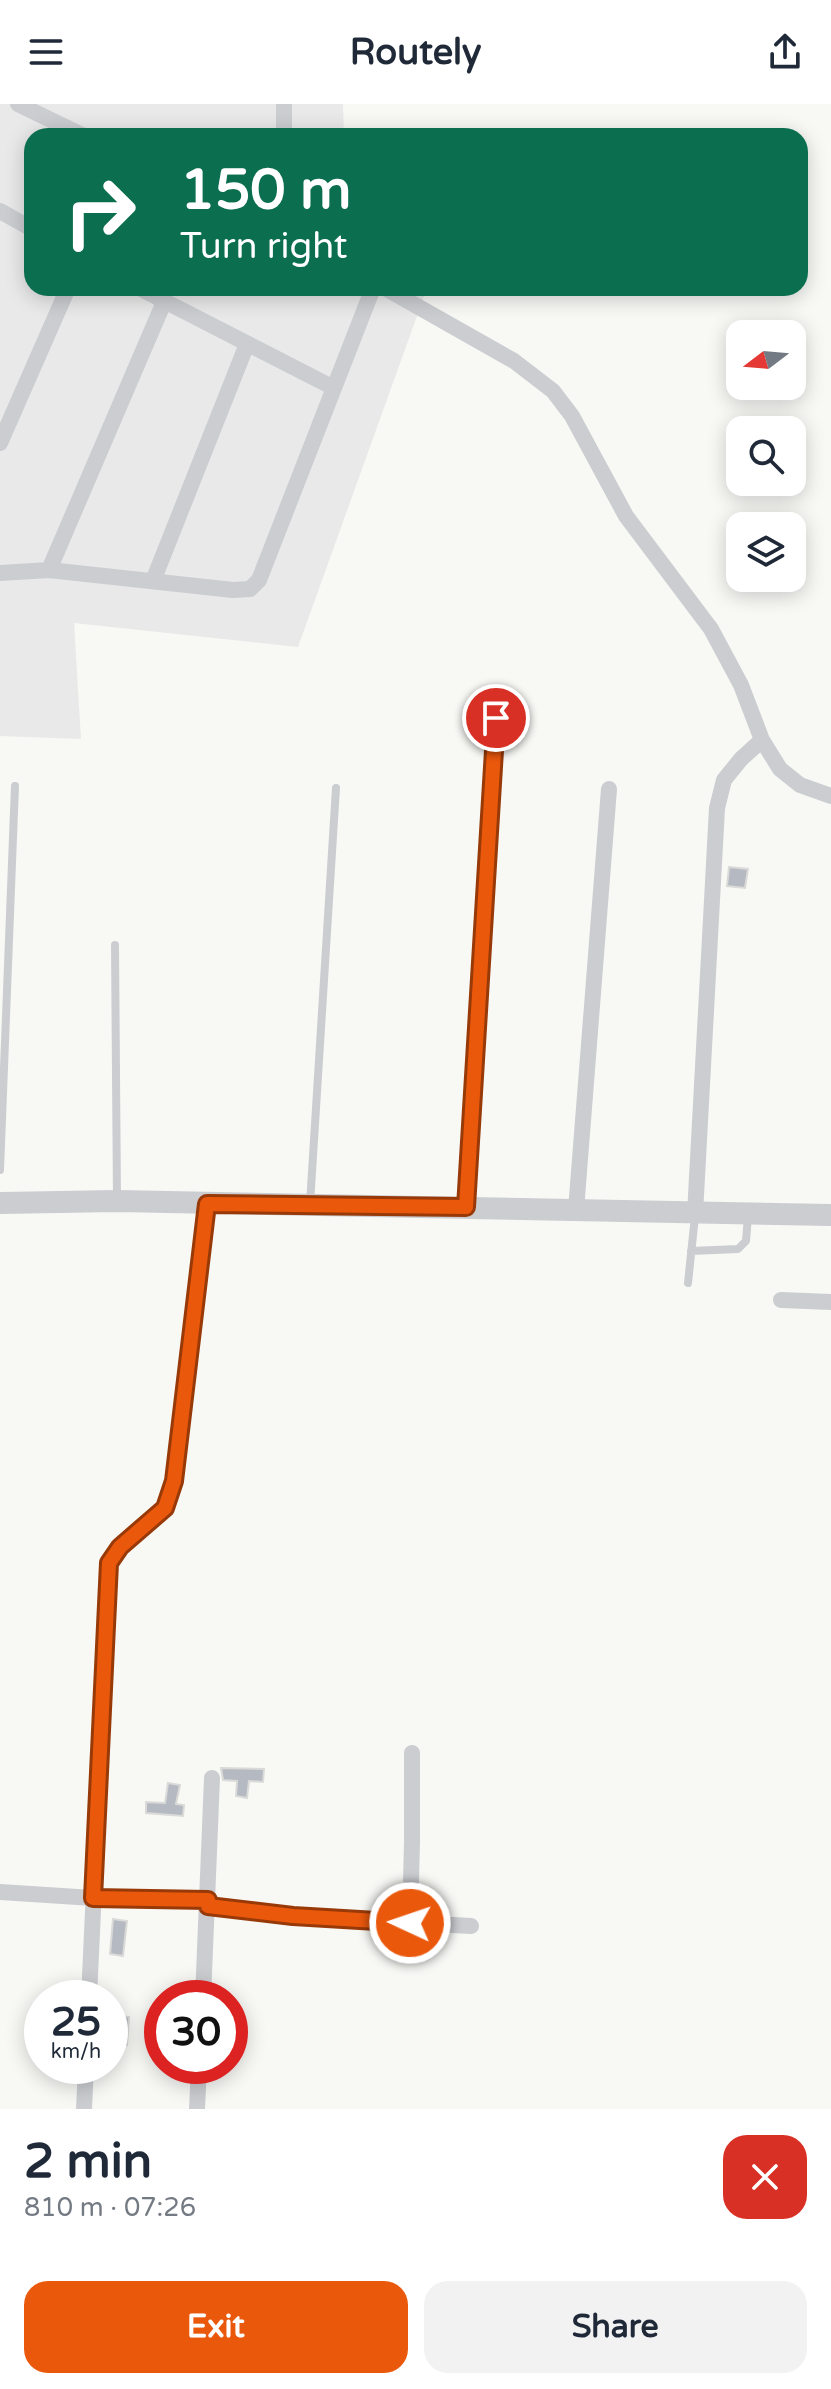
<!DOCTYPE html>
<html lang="en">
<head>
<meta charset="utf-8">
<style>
	:root { --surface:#fff; --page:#f2f2f3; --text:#1f2937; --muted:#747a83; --accent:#ea580c }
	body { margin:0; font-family:"Varela Round",sans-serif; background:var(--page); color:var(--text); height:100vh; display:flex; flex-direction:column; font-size:30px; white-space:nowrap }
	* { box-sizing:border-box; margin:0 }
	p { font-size:26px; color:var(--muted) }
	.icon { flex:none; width:44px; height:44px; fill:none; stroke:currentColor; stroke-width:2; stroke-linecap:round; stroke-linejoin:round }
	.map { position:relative; height:2005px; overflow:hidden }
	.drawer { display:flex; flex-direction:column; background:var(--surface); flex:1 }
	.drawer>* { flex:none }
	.top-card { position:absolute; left:24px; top:24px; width:784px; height:168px; border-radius:24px; box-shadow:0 4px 20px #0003; background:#0b6e4f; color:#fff; overflow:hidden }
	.needle { width:52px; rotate:254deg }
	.controls { position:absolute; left:726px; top:216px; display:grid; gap:16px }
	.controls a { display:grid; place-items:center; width:80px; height:80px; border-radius:16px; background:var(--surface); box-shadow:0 4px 20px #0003; font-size:40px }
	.speed { position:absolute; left:24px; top:1876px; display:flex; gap:16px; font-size:40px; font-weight:700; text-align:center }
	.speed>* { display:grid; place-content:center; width:104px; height:104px; border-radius:50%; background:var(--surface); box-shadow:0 4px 20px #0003; line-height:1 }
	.speed small { font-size:20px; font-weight:400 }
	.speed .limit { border:12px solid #d22; background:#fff; color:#111 }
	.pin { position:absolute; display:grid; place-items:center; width:68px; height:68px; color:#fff; margin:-34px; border:4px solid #fff; border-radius:50%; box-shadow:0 2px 8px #0007 }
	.me { position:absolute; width:88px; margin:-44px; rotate:273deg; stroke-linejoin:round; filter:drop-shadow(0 0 6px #0008) }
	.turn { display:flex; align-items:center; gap:28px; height:168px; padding:0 24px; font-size:36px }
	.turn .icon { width:104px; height:104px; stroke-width:2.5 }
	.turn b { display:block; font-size:56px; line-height:68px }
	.round { display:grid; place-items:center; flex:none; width:84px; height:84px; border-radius:24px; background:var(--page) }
	.head { display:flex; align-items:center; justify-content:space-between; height:136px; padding:0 24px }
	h1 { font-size:48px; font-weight:800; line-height:60px }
	.action { display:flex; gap:16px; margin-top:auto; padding:16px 24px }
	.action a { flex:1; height:92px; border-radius:24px; background:var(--accent); color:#fff; font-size:32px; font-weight:800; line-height:92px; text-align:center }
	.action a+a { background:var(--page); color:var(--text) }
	header { display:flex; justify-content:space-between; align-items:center; height:104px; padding:0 24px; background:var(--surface); font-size:36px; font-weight:800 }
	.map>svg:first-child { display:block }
	.built { fill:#e9e9e9 }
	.building { fill:#b5bac2; stroke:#dadad8; stroke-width:2 }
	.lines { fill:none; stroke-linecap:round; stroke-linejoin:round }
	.service { stroke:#cbcdd1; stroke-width:8 }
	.minor { stroke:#cbcdd1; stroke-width:16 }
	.tertiary { stroke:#cbcdd1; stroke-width:22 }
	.route-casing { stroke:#983908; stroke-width:20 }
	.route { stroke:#ea580c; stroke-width:14 }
</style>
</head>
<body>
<header><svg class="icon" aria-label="menu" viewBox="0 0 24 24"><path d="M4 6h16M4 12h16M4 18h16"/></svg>Routely<svg class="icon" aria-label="share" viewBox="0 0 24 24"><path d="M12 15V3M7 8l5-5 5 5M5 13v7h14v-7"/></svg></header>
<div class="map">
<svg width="831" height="2005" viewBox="0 0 831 2005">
	<rect width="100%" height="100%" fill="#f8f9f5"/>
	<path class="built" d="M 0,0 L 343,0 L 344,32 L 32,32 L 32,184 L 421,184 L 426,187 L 298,543 L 74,519 L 81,635 L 0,632 Z"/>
	<path class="building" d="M 729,763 L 748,765 L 745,784 L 727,782 Z
		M 221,1664 L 264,1665 L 263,1678 L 249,1677 L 247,1694 L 236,1692 L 237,1677 L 223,1676 Z
		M 168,1679 L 180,1681 L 176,1700 L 184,1701 L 183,1712 L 146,1709 L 146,1698 L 165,1699 Z
		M 113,1815 L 127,1817 L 123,1852 L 110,1850 Z
		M 114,1911 L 129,1913 L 127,1941 L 110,1940 L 110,1928 L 113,1929 Z"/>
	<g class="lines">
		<path class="service" d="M 115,841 L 117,1097
			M 0,1066 L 15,682
			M 310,1100 L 336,684
			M 691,1147 L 738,1145 L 746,1137 L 748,1112
			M 688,1179 L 695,1112"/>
		<path class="minor" d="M 18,0 L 84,32
			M 284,0 L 284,32
			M 0,107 L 32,125
			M 139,184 L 334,284
			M 385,184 L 514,257 L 553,287 L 572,312 L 626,412 L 711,525 L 741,581 L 762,636 L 780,665 L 800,681 L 831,692
			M 0,339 L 68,184
			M 49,466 L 164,198
			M 0,469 L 49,466 L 233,486 L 250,485 L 259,476 L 373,184
			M 153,477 L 247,240
			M 466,1103 L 496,614
			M 576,1106 L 609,685
			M 695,1110 L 717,704 L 724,676 L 741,655 L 762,636
			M 781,1196 L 831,1198
			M 0,1788 L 93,1794 L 208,1796
			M 208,1802 L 293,1812 L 471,1822
			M 410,1819 L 412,1737 L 412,1649
			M 89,1894 L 109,1459 L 120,1443 L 165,1404 L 174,1377 L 207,1100
			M 203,1894 L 212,1674
			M 84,2005 L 86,1962
			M 197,2005 L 199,1962"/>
		<path class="tertiary" d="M 0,1099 L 117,1097 L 831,1111"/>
	</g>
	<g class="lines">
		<defs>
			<path id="route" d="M 410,1819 L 293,1812 L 208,1802 L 208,1796 L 93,1794 L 109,1459 L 120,1443 L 165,1404 L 174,1377 L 207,1100 L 466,1103 L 496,614"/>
		</defs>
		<use href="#route" class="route-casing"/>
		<use href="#route" class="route"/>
	</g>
</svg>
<div class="controls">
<a><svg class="needle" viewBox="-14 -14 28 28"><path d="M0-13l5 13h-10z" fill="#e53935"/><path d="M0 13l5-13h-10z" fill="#747a83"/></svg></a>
<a><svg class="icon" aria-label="search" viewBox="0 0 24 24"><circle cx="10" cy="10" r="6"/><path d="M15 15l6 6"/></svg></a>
<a><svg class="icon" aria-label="layers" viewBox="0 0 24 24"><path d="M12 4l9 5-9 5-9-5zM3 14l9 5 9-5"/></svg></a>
</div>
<div class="speed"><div>25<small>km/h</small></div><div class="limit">30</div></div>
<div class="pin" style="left:496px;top:614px;background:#d93025"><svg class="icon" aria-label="arrive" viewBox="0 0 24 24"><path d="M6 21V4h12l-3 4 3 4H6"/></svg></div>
<svg class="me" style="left:410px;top:1819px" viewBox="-20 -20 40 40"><circle r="17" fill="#ea580c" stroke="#fff" stroke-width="3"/><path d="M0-11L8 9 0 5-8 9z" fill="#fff"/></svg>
<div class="top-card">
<div class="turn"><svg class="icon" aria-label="right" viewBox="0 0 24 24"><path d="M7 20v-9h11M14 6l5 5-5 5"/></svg><div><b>150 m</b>Turn right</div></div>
</div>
</div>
<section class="drawer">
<div class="head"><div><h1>2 min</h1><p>810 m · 07:26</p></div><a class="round" style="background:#d93025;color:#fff"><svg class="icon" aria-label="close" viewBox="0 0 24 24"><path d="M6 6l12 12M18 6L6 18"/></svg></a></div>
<div class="action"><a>Exit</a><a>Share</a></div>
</section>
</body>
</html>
